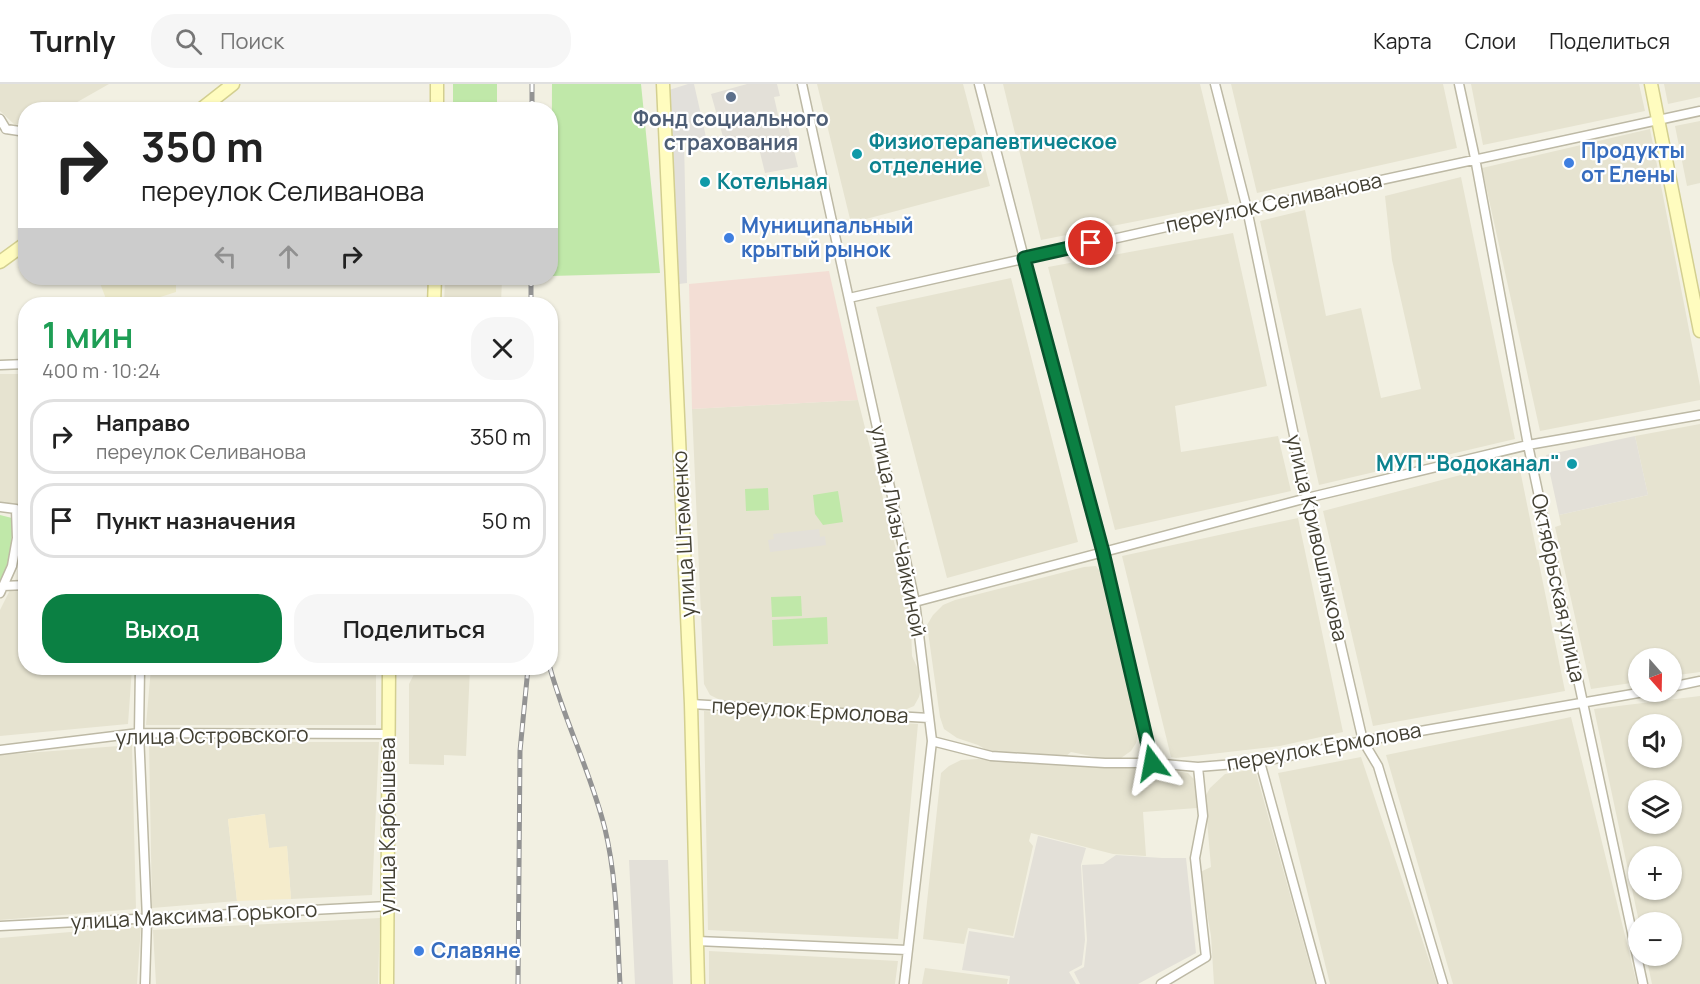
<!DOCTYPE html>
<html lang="ru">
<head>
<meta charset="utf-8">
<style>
	:root { --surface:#fff; --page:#f6f6f6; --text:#222; --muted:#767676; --line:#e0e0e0; --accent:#0b8043 }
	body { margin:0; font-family:Manrope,sans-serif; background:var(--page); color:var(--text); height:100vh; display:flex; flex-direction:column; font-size:22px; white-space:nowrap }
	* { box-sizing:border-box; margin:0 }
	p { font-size:20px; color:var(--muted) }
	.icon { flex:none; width:33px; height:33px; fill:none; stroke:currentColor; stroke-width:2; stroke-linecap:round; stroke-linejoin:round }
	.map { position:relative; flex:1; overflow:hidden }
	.drawer { position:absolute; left:18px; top:213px; width:540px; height:378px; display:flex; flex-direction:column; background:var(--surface); border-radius:24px; box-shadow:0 2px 4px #0004 }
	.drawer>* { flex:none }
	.top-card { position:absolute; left:18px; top:18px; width:540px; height:183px; border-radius:24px; box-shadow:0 2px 4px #0004; background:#fff; color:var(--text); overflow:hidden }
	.needle { width:39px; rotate:160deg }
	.controls { position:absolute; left:1628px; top:564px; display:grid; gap:12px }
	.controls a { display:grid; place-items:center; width:54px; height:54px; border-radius:50%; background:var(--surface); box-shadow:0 2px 4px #0004; font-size:30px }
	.pin { position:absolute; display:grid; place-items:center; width:51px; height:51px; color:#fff; margin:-26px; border:3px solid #fff; border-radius:50%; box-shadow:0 2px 6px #0007 }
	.me { position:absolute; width:66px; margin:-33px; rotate:347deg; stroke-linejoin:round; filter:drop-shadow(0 0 4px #0008) }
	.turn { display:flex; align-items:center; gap:21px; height:126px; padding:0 24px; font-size:27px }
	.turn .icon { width:78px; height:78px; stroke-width:2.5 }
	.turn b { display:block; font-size:42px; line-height:51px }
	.lanes { display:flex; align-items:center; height:57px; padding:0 24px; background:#0003; justify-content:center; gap:30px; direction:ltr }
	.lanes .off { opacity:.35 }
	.round { display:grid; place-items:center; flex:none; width:63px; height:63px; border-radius:24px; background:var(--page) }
	.overview { display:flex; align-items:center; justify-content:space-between; height:102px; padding:0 24px }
	h1 { font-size:36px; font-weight:600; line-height:45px; color:#1e9e55 }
	.action { display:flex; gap:12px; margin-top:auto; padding:12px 24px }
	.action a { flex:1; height:69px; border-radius:24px; background:var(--accent); color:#fff; font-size:24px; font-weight:600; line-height:69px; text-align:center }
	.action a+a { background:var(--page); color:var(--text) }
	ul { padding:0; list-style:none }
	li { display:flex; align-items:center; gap:18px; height:75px; margin:0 12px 9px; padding:0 12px; border:3px solid var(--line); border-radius:24px }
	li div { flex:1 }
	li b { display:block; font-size:22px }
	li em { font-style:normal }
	header { display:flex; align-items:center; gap:36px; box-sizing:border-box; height:84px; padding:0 30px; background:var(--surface); border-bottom:2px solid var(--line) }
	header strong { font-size:28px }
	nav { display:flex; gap:33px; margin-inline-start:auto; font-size:21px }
	.search { width:420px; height:54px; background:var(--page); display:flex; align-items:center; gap:15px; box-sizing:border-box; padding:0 21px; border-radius:24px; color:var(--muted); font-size:22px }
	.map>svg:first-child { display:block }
	.residential { fill:#e6e3d0; fill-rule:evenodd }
	.commercial { fill:#f5eccc }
	.industrial { fill:#e3e0d8 }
	.education { fill:#ece9cb }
	.medical { fill:#f3ded5 }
	.green { fill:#c0e8a9 }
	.parking { fill:#e2e0db }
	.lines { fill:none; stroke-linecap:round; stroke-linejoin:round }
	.minor-casing { stroke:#bdb9a5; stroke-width:11 }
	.secondary-casing { stroke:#d3cf90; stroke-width:15 }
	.minor { stroke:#fff; stroke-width:8 }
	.secondary { stroke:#fffcbf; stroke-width:12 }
	.rail-casing { stroke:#939393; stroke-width:5 }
	.rail { stroke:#fff; stroke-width:3; stroke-dasharray:9; stroke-linecap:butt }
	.route-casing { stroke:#07532c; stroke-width:15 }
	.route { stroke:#0b8043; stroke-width:10 }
	.service-dot { fill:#5c6f8a; stroke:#fff; stroke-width:2 }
	.culture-dot { fill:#0f9aa8; stroke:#fff; stroke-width:2 }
	.shop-dot { fill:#3f7fe0; stroke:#fff; stroke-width:2 }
	.labels { text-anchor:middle; stroke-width:4.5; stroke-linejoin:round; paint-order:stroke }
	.service-label { font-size:21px; font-weight:bold; fill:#4e5e75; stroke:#fff }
	.culture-label { font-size:21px; font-weight:bold; fill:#0d838f; stroke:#fff; text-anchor:start }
	.shop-label { font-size:21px; font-weight:bold; fill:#366cbe; stroke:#fff; text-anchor:start }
	.street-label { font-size:21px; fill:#434033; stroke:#fff }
</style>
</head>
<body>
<header>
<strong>Turnly</strong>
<div class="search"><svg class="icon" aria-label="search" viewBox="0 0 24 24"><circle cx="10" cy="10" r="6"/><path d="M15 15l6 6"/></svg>Поиск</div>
<nav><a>Карта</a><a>Слои</a><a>Поделиться</a></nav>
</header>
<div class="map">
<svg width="1700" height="900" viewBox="0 0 1700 900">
	<rect width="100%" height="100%" fill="#f2f0e2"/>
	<path class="residential" d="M 0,0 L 109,0 L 65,25 L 26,26 L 25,39 L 15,41 L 0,27 Z
		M 817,0 L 963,0 L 990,102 L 851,139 Z
		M 1003,0 L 1200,0 L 1229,119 L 1041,156 Z
		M 1231,0 L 1443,0 L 1457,64 L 1257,109 Z
		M 1471,0 L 1639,0 L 1645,27 L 1483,61 Z
		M 1664,0 L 1700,0 L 1700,13 L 1668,20 Z
		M 1700,37 L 1700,99 L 1687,102 L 1675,42 Z
		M 1650,45 L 1700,302 L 1700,316 L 1540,347 L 1482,84 Z
		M 1461,93 L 1515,355 L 1319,401 L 1260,137 L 1305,126 L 1326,232 L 1361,224 L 1381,314 L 1421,305 L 1392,176 L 1385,112 Z
		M 1233,149 L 1267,302 L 1175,322 L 1181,368 L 1278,352 L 1291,407 L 1115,446 L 1048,183 Z
		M 445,194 L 502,194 L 501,220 L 444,220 Z
		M 1011,194 L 1078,458 L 947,494 L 876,223 Z
		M 0,290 L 25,290 L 25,423 L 7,423 L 0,419 Z
		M 858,316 L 908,513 L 911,541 L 912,572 L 917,583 L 921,604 L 919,613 L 914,622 L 902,627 L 720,616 L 710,611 L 704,600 L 692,325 Z
		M 1700,340 L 1700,588 L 1671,592 L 1671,574 L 1638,574 L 1638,598 L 1591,605 L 1555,443 L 1561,441 L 1559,431 L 1648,411 L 1635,352 Z
		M 1518,376 L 1565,607 L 1373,642 L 1323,427 Z
		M 1298,434 L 1343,648 L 1280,662 L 1176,674 L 1171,673 L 1122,472 Z
		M 1096,482 L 1104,493 L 1123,571 L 1133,625 L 1137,631 L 1140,642 L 1136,659 L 1131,667 L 1121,674 L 1111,676 L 1071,668 L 1065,673 L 995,671 L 978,661 L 957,654 L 944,645 L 940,633 L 929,555 L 927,541 L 933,531 L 943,521 L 955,516 L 1084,483 Z
		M 25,503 L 26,584 L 132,584 L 128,640 L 0,652 L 0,526 L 11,504 Z
		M 151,584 L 376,584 L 376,641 L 146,641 Z
		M 415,584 L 470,584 L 466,672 L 444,671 L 444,681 L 409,680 L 409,600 L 415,588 Z
		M 1700,612 L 1700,900 L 1652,900 L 1646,872 L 1671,872 L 1671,838 L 1639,838 L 1594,625 ZM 1638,640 L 1671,640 L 1671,674 L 1638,674 ZM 1638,706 L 1671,706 L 1671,740 L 1638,740 ZM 1638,772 L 1671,772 L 1671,806 L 1638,806 Z
		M 704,627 L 918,640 L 898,855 L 708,846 Z
		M 1571,633 L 1637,900 L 1453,900 L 1386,671 Z
		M 149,658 L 379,658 L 372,811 L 291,815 L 287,763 L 269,764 L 264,730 L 228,735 L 237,817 L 152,824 Z
		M 132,661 L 136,825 L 0,836 L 0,671 Z
		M 1361,673 L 1437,900 L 1330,900 L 1278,689 Z
		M 978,675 L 1177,687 L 1188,689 L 1194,695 L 1199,719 L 1197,724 L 1143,728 L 1146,772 L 1113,770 L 1031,749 L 1029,757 L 1033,762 L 1013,852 L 968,844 L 964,860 L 923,855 L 941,689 L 949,682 L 961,676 Z
		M 1255,685 L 1315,900 L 1214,900 L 1211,852 L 1200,788 L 1211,783 L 1205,713 L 1210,704 L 1225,690 Z
		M 380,834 L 378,900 L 156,900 L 153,846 Z
		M 141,842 L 137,900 L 0,900 L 0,854 Z
		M 709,867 L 898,877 L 895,900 L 709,900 Z
		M 925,884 L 1008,895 L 1007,900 L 922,900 Z"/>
	<path class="commercial" d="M 265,730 L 269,764 L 287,762 L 291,815 L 237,817 L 228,735 Z"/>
	<path class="industrial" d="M 747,0 L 777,0 L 780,12 L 774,13 L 779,35 L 786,34 L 798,83 L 765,89 L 756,52 L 725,60 L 711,10 Z
		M 1635,352 L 1648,411 L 1559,431 L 1546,371 Z
		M 819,445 L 820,453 L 825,452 L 826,461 L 770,468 L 768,456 L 774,455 L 773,450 Z
		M 1038,752 L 1086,764 L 1081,781 L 1085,856 L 1082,881 L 1069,888 L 1076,900 L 1009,900 L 1010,892 L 962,886 L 969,847 L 1014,854 Z
		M 1116,771 L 1162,774 L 1186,774 L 1196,869 L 1138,900 L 1080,900 L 1074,888 L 1084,883 L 1087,856 L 1082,781 L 1103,780 Z
		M 629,776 L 668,776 L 673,900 L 635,900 Z"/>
	<path class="education" d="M 98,194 L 176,194 L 176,208 L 151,216 L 108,220 Z"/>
	<path class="medical" d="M 829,187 L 858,316 L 692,325 L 689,200 Z"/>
	<path class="green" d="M 453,0 L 497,0 L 497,25 L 453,25 Z
		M 552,0 L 641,0 L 660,189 L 551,192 Z
		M 768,404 L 769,426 L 746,427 L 745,405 Z
		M 838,407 L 843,438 L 823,441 L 815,430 L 813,411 Z
		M 0,431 L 12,434 C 13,459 10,477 0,499 Z
		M 801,512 L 802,532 L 772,533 L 771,513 Z
		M 827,533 L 828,560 L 773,562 L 772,536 Z"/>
	<path class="parking" d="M 688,0 L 694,0 L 706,53 L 684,56 L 687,199 L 679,200 L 669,6 Z"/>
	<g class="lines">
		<defs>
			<path id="minor" d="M 802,0 L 915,518 L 932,657 L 904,900
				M 979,0 L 1024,174 L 1103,467 L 1152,679
				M 1215,0 L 1247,125 L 1307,414 L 1363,657 L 1378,682 L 1443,900
				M 1459,0 L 1475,74 L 1528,361 L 1643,900
				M 0,35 L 6,45
				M 6,45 L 26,48
				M 849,214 L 1247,125 L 1700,27
				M 0,281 L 26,280
				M 0,423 L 16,425 L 17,454 L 12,482 L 0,509
				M 3,502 L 26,501
				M 915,518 L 1307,414 L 1528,361 L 1700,331
				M 140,584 L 139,649 L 147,835 L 145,900
				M 1671,603 L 1700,597
				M 691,620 L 929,634
				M 932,657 L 991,672 L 1105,679 L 1152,679 L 1198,683 L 1260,678 L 1363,657 L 1644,608
				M 0,666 L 139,649 L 388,650
				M 1260,678 L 1321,900
				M 0,842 L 388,822
				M 697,857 L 907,866
				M 1161,900 L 1206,873 L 1195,774 L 1203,732 L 1198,683"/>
			<path id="secondary" d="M 663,0 L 691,620 L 698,900
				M 1651,0 L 1700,247
				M 200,26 L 233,0
				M 437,26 L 437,0
				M 0,178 L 26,159
				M 434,220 L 435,194
				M 387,900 L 389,584"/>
		</defs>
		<use href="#minor" class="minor-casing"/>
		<use href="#secondary" class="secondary-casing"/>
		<use href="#minor" class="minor"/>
		<use href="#secondary" class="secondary"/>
		<defs>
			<path id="rail" d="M 532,26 L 532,0
				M 531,220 L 531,194
				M 550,584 C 565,638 591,689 605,745 C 617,795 617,848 620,900
				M 518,900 L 520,667 L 528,584"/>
		</defs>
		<use href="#rail" class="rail-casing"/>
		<use href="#rail" class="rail"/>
	</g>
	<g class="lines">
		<defs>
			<path id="route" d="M 1091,159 L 1024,174 L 1103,468 L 1152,679"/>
		</defs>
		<use href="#route" class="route-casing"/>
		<use href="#route" class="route"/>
	</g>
	<circle class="service-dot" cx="731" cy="13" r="6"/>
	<g class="culture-dot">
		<circle cx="857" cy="70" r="6"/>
		<circle cx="705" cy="98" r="6"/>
		<circle cx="1572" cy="380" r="6"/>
	</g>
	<g class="shop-dot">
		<circle cx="1569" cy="79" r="6"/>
		<circle cx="729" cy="154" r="6"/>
		<circle cx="419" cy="867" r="6"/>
	</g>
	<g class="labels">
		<g class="service-label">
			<text x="731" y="42">Фонд социального<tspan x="731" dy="24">страхования</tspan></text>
		</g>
		<g class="culture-label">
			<text x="869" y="65">Физиотерапевтическое<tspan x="869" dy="24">отделение</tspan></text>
			<text x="717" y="105">Котельная</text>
			<text x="1560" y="387" text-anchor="end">МУП "Водоканал"</text>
		</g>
		<g class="shop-label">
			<text x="1581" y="74">Продукты<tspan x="1581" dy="24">от Елены</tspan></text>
			<text x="741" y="149">Муниципальный<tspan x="741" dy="24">крытый рынок</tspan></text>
			<text x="431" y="874">Славяне</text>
		</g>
		<g class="street-label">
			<text transform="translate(1274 119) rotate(-12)" y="7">переулок Селиванова</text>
			<text transform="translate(898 447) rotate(79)" y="7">улица Лизы Чайкиной</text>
			<text transform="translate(684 450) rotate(-93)" y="7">улица Штеменко</text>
			<text transform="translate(1317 454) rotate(77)" y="7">улица Кривошлыкова</text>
			<text transform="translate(1558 504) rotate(78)" y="7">Октябрьская улица</text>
			<text transform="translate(810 627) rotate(3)" y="7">переулок Ермолова</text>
			<text transform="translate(212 652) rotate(-1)" y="7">улица Островского</text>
			<text transform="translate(1324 663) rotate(-10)" y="7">переулок Ермолова</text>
			<text transform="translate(388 742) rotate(-90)" y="7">улица Карбышева</text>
			<text transform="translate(194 832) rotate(-3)" y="7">улица Максима Горького</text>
		</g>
	</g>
</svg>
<div class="controls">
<a><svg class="needle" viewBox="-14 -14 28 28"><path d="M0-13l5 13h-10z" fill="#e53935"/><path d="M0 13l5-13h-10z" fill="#767676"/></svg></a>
<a><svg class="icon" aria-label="sound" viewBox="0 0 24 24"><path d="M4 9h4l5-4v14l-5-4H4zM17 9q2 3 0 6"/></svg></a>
<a><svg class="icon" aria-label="layers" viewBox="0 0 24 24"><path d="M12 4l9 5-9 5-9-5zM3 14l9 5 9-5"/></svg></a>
<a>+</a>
<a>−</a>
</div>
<div class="pin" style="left:1091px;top:159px;background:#d93025"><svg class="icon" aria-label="arrive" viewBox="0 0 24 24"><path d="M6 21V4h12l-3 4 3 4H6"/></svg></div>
<svg class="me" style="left:1152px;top:679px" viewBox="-20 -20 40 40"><path d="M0-17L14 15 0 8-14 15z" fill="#0b8043" stroke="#fff" stroke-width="4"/></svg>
<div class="top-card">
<div class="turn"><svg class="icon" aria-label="right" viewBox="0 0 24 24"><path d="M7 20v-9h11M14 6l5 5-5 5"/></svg><div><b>350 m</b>переулок Селиванова</div></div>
<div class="lanes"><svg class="icon off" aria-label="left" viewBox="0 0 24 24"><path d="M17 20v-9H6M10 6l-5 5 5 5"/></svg><svg class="icon off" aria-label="ahead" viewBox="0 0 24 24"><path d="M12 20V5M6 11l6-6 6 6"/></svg><svg class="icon" aria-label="right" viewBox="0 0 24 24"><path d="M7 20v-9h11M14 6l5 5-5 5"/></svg></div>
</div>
<section class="drawer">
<div class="overview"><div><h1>1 мин</h1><p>400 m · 10:24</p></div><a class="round"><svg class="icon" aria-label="close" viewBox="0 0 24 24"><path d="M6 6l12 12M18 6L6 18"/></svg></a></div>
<ul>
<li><svg class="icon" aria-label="right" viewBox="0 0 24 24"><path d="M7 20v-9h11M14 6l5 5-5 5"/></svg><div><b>Направо</b><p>переулок Селиванова</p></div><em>350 m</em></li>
<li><svg class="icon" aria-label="arrive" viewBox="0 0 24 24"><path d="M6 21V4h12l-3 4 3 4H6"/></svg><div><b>Пункт назначения</b></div><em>50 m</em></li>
</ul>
<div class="action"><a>Выход</a><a>Поделиться</a></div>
</section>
</div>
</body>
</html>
